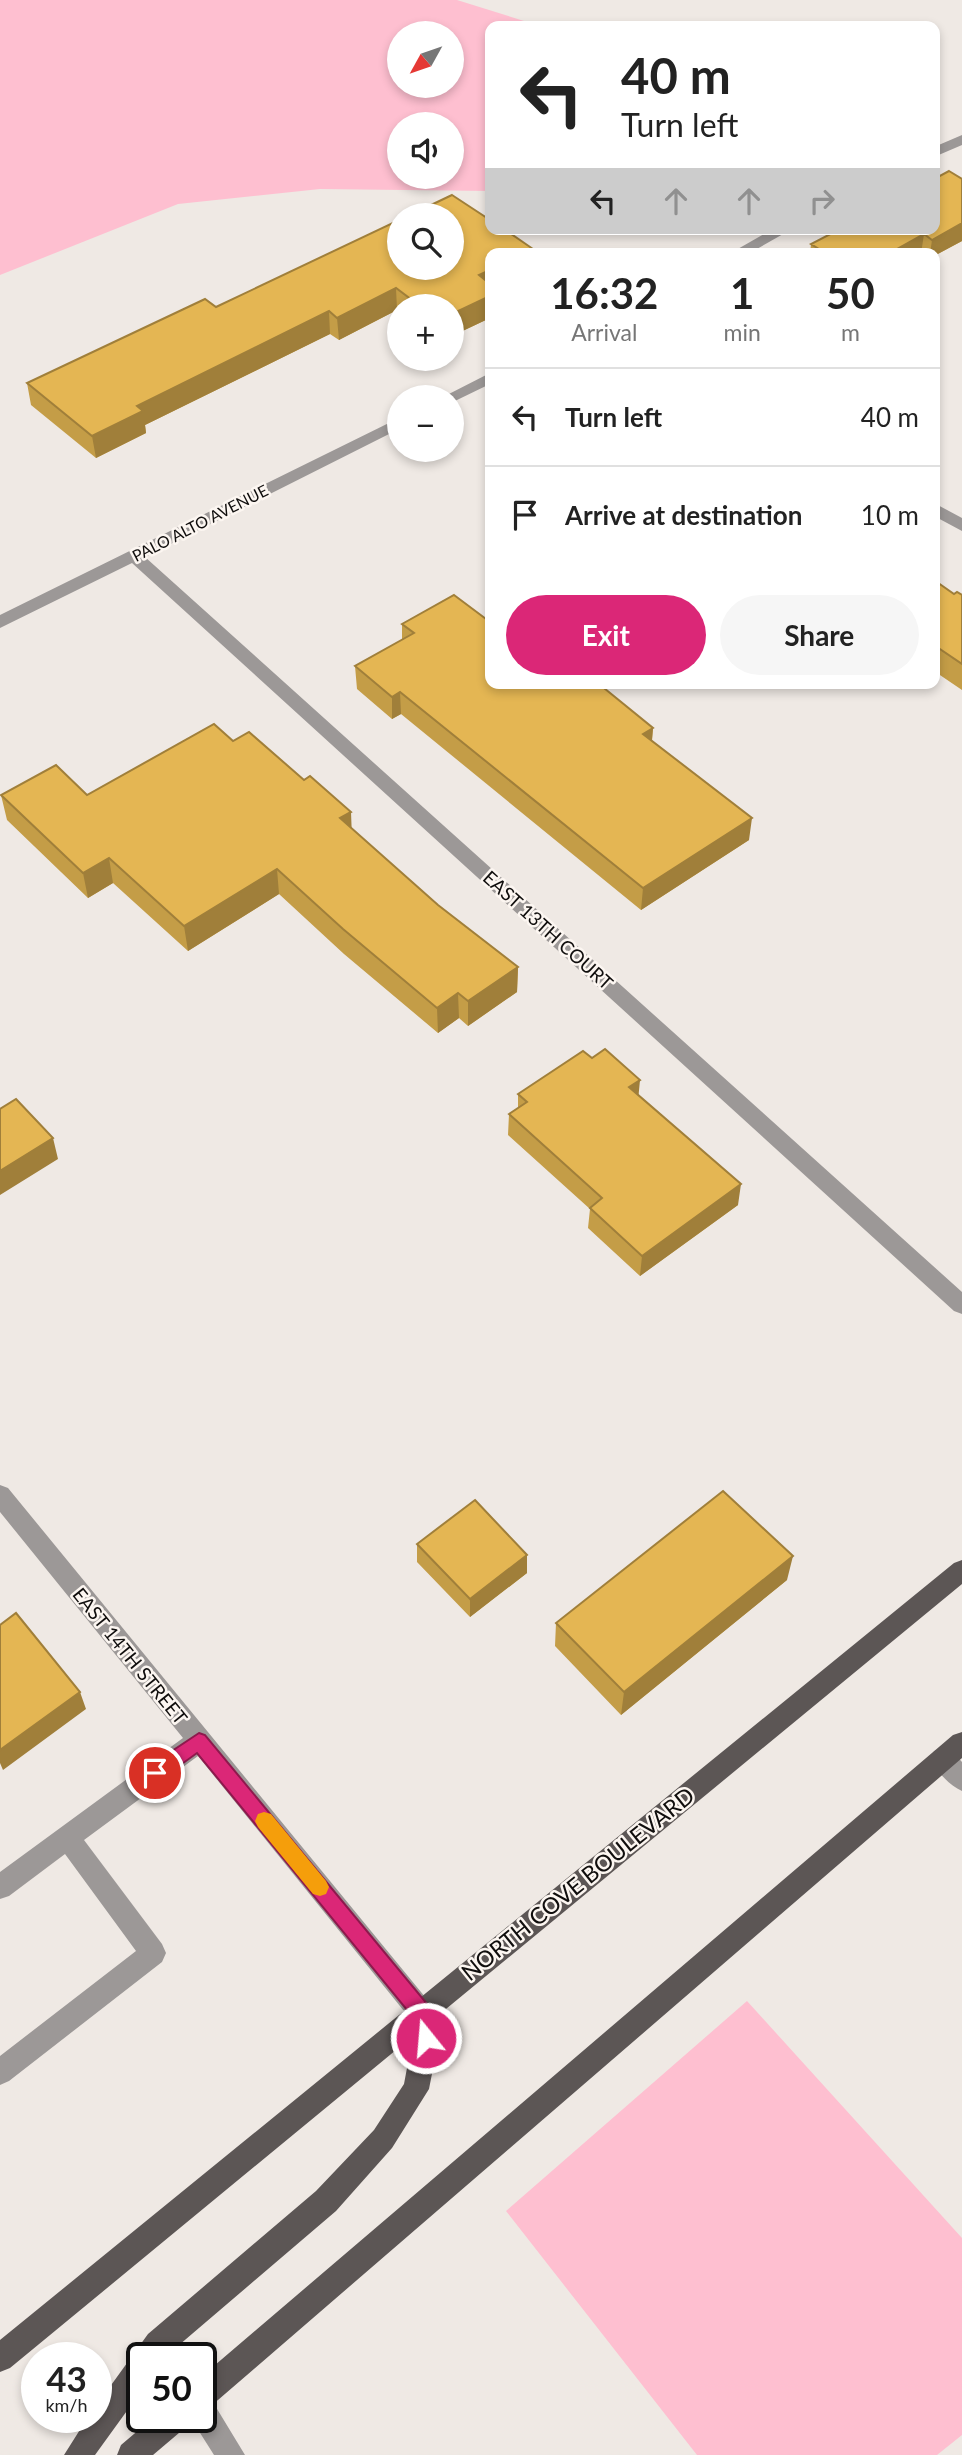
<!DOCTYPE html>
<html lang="en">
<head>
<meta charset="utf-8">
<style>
	:root { --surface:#fff; --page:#f6f6f6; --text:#222; --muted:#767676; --line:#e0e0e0; --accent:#db2777 }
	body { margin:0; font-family:Lato,sans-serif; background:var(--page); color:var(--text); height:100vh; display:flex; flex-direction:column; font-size:26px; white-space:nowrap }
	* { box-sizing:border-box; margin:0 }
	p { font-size:23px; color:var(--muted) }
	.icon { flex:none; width:38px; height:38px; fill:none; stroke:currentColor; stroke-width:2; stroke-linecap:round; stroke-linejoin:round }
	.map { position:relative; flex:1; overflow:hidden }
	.side { position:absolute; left:485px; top:248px; width:455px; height:441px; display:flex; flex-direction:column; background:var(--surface); border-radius:14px; box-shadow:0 4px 10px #0003 }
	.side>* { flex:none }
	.guide { position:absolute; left:485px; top:21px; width:455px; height:214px; border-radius:14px; box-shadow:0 4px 10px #0003; background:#fff; color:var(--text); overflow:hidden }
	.needle { width:46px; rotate:230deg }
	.buttons { position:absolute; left:387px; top:21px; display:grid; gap:14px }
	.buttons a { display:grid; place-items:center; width:77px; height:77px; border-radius:50%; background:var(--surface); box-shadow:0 4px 10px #0003; font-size:35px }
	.speed { position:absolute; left:21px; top:2342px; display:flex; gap:14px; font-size:35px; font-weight:700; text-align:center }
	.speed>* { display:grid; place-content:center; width:91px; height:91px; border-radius:50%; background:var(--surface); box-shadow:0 4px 10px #0003; line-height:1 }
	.speed small { font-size:18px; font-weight:400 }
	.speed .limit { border:4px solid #111; border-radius:10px; background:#fff; color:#111 }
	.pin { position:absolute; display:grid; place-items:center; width:60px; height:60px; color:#fff; margin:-30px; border:4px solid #fff; border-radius:50%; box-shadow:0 2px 7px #0007 }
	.me { position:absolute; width:77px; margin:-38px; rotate:343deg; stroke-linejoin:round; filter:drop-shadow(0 0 5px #0008) }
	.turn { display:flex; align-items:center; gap:24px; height:147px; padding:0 21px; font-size:32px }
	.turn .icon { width:91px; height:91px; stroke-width:2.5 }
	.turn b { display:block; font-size:49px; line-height:60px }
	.lanes { display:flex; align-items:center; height:66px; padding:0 21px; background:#0003; justify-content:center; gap:35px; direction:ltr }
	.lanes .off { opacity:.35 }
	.eta { display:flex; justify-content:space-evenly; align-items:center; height:119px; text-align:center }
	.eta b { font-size:42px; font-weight:700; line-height:49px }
	.primary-button { display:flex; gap:14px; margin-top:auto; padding:14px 21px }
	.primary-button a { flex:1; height:80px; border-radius:42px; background:var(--accent); color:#fff; font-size:28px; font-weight:700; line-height:80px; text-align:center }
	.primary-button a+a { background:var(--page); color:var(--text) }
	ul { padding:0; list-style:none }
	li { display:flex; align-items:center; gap:21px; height:98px; padding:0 21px; border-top:2px solid var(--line) }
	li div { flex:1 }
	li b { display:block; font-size:26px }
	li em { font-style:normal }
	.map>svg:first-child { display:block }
	.green { fill:#febfd0; fill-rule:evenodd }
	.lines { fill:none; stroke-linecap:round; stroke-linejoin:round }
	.minor { fill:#9c9897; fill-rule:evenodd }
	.major { fill:#5c5655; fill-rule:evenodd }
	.wall { fill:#c49d47 }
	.shaded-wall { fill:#a07f3a }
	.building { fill:#e4b653; stroke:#a07f3a; stroke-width:2 }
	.route { fill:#db2777; stroke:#8e194d; stroke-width:2 }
	.slow { fill:#f59e0b }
	.labels { text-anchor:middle; stroke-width:5; stroke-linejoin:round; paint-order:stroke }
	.far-street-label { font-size:16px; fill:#100e0d; stroke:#fcf6f1 }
	.street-label { font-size:19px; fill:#100e0d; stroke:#fcf6f1 }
	.near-street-label { font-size:23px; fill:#100e0d; stroke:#fcf6f1 }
</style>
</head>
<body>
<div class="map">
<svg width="962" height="2455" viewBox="0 0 962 2455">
	<rect width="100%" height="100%" fill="#efe9e4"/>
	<path class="green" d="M 0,0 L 457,0 L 540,26 L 490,26 L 490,191 L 320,189 L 178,204 L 0,275 ZM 399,33 L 452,33 L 452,86 L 399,86 ZM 399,124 L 452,124 L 452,177 L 399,177 Z
		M 747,2001 L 962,2238 L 962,2435 L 937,2455 L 697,2455 L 506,2211 Z"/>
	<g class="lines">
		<path class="minor" d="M 962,135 L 962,145 L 934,157 L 934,147 Z
			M 773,229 L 792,229 L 748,254 L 729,254 Z
			M 490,373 L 490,384 L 457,400 L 452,402 L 452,397 L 443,397 Z
			M 399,418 L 399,429 L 145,557 L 962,1292 L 962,1314 L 954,1311 L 132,563 L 0,628 L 0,615 Z
			M 934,503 L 962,518 L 962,531 L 934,516 Z
			M 0,1485 L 8,1488 L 430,2003 L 434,2012 L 430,2021 L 421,2025 L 412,2021 L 198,1756 L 84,1840 L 162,1944 L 166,1953 L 162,1962 L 9,2081 L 0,2085 L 0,2056 L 136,1951 L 65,1854 L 9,1896 L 0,1899 L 0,1872 L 183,1738 L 0,1512 Z
			M 943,1748 L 952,1751 L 962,1762 L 962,1791 C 949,1785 937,1772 931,1759 L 934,1751 Z
			M 201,2395 L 211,2399 L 245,2455 L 214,2455 L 190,2417 L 201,2417 Z"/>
		<path class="major" d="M 962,1560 L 962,1584 L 435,2018 L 439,2038 L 429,2089 L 392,2148 L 336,2211 L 165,2357 L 142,2357 L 142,2390 L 95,2455 L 64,2455 L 88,2417 L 96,2417 L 96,2406 L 148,2334 L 316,2191 L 374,2130 L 404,2084 L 413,2036 L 10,2368 L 0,2372 L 0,2340 L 954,1563 Z
			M 962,1732 L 962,1758 L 211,2406 L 201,2410 L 201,2377 L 953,1735 Z
			M 154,2417 L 190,2417 L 186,2427 L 153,2455 L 117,2455 L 121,2445 Z"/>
	</g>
	<path class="wall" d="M 934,229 L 962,241 L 934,256 L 934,254 L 810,254 L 811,244 Z
		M 490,254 L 490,318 L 452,336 L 452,306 L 399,306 L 399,312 L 397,310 L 339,340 L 330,334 L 145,425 L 146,433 L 96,458 L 31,405 L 27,383 L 216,307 Z
		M 934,580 L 954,594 L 962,595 L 962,690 L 934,671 Z
		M 402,624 L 490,684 L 653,728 L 652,741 L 749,840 L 641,910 L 401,714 L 392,719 L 357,689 L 355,666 L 402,640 Z
		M 233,741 L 352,829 L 438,905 L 518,967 L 517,992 L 468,1026 L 459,1018 L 438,1033 L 344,954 L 279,894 L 188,951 L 113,883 L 88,898 L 7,820 L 1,795 L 87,795 Z
		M 518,1094 L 639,1096 L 738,1205 L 640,1276 L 588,1228 L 590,1209 L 508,1135 L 509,1114 L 518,1108 Z
		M 417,1544 L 527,1555 L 527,1573 L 470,1617 L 417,1562 Z
		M 787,1580 L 621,1715 L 555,1646 L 556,1623 Z"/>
	<path class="shaded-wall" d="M 962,223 L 962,241 L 934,256 L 934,254 L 930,254 L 932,240 Z
		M 924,234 L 921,254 L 888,254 Z
		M 533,249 L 533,254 L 523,254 Z
		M 490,270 L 490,292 L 479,275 Z
		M 396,288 L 397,310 L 339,340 L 337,318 Z
		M 490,296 L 490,318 L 452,336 L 452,314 Z
		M 329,311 L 330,334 L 145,425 L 146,433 L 96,458 L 92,436 L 137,406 Z
		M 400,692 L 401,714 L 392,719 L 392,697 Z
		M 653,728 L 651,750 L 643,734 Z
		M 351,812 L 352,838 L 340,818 Z
		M 752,818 L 749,840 L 641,910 L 643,888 Z
		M 109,858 L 113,883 L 88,898 L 83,873 Z
		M 277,869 L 279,894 L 188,951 L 184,926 Z
		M 518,967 L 517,992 L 468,1026 L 468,1001 Z
		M 458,993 L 459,1018 L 438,1033 L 437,1008 Z
		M 640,1080 L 638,1101 L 629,1087 Z
		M 53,1138 L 58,1159 L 0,1195 L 0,1171 Z
		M 741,1184 L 738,1205 L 640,1276 L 642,1256 Z
		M 527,1555 L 527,1573 L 470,1617 L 470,1599 Z
		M 793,1556 L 787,1580 L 621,1715 L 624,1692 Z
		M 80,1692 L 86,1709 L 3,1770 L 0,1763 L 0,1750 Z"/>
	<path class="building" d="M 949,171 L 962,179 L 962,223 L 932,240 L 924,234 L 888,254 L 827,254 L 811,244 L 840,229 L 934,229 L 934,179 Z
		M 452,195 L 490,220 L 490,229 L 504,229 L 533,249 L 523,254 L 490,254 L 490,270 L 479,275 L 490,284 L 490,296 L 452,314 L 452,306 L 420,306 L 396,288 L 337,318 L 329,311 L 137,406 L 143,411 L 92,436 L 27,383 L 205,299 L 216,307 L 399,220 L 399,268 L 452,268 L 452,215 L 410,215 Z
		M 934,580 L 954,594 L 957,592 L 962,595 L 962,664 L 934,645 Z
		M 454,595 L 490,622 L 490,684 L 599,684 L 653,728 L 643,734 L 752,818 L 643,888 L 400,692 L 392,697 L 355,666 L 414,633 L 402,624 Z
		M 214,724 L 233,741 L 249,732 L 304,780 L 310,776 L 351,812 L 340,818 L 438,905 L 518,967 L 468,1001 L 458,993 L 437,1008 L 343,929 L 277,869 L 184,926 L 109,858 L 83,873 L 1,795 L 56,765 L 87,795 Z
		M 605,1049 L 640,1080 L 629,1087 L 741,1184 L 642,1256 L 590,1208 L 602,1198 L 509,1114 L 527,1102 L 518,1094 L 583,1051 L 592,1058 Z
		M 16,1099 L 53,1138 L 0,1171 L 0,1109 Z
		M 723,1491 L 793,1556 L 624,1692 L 556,1623 Z
		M 475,1500 L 527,1555 L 470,1599 L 417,1544 Z
		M 16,1613 L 80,1692 L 0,1750 L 0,1625 Z"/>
	<path class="route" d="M 199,1733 L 205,1735 L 428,2005 L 436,2038 L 433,2045 L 426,2048 L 419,2045 L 412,2016 L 197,1753 L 161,1779 L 155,1782 L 148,1779 L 145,1773 L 148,1767 Z"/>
	<path class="slow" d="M 264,1812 L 271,1814 L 326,1881 L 329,1887 L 326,1894 L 320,1896 L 313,1894 L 258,1827 L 255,1821 L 258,1814 Z"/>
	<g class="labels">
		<g class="far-street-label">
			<text transform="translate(200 523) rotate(-27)" y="6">PALO ALTO AVENUE</text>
		</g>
		<g class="street-label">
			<text transform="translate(548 930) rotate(42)" y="7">EAST 13TH COURT</text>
			<text transform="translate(130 1656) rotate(51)" y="7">EAST 14TH STREET</text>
		</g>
		<g class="near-street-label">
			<text transform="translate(578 1884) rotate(-39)" y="8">NORTH COVE BOULEVARD</text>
		</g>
	</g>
</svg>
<div class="buttons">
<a><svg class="needle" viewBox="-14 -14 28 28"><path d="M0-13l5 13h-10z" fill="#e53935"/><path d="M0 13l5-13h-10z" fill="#767676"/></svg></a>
<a><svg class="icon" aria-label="sound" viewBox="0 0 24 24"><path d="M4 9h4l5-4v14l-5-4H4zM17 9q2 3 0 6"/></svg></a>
<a><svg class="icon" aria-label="search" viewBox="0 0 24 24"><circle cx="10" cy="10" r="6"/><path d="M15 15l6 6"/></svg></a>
<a>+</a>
<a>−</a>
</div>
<div class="speed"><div>43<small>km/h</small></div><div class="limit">50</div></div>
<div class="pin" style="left:155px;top:1773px;background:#d93025"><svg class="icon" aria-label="arrive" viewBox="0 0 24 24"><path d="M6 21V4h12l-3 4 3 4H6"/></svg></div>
<svg class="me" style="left:426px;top:2038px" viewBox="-20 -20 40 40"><circle r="17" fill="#db2777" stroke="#fff" stroke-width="3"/><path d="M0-11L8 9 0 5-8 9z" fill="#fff"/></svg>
<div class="guide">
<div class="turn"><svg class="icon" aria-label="left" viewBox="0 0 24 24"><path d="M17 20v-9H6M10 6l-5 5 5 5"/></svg><div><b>40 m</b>Turn left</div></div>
<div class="lanes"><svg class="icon" aria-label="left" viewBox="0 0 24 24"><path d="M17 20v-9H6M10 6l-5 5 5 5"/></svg><svg class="icon off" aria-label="ahead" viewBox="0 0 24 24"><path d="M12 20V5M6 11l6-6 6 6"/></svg><svg class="icon off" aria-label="ahead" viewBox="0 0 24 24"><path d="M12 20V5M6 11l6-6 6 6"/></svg><svg class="icon off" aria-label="right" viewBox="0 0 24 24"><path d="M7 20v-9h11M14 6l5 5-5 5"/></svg></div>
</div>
<section class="side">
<div class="eta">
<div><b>16:32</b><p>Arrival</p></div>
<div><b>1</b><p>min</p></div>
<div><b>50</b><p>m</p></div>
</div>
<ul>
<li><svg class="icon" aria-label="left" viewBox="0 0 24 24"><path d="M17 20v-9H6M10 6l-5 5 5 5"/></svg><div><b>Turn left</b></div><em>40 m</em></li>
<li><svg class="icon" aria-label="arrive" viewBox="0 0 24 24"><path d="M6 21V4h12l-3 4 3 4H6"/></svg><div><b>Arrive at destination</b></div><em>10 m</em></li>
</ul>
<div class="primary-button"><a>Exit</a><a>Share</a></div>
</section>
</div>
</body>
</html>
